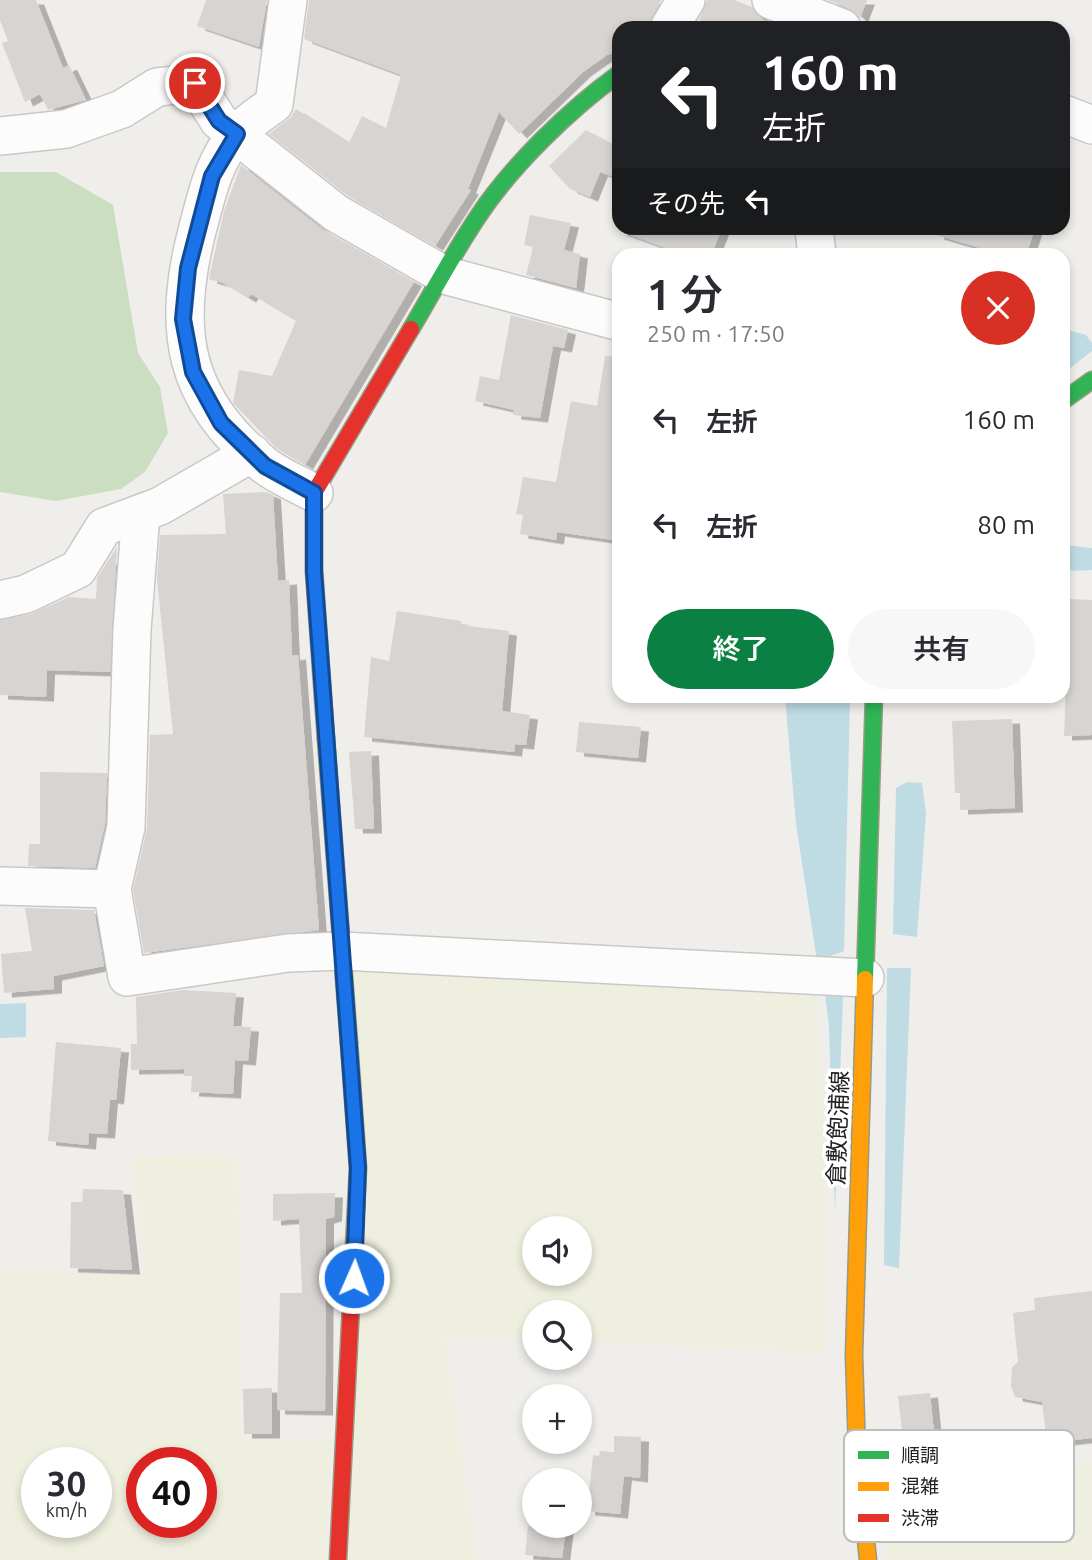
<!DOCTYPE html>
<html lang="ja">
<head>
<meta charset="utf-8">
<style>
	:root { --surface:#fff; --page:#f7f7f7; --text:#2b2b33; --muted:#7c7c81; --accent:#0b8043 }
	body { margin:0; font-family:Ubuntu,"Noto Sans JP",sans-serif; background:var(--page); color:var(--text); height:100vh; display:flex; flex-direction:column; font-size:26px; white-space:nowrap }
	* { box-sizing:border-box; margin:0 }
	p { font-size:23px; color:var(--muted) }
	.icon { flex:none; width:38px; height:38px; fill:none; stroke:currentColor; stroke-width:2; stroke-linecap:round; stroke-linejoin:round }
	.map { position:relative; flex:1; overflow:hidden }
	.sheet { position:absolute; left:612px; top:248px; width:458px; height:455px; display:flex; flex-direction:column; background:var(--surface); border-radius:21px; box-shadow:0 4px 10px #0003 }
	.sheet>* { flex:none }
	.top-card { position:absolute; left:612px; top:21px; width:458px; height:214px; border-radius:21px; box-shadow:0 4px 10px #0003; background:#202124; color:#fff; overflow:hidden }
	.buttons { position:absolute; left:522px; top:1216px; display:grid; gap:14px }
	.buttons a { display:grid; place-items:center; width:70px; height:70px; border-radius:50%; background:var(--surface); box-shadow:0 4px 10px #0003; font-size:35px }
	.speed { position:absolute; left:21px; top:1447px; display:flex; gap:14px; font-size:35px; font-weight:700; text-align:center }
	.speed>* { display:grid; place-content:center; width:91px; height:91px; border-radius:50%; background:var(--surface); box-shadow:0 4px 10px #0003; line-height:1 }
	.speed small { font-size:18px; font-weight:400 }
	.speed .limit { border:10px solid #d22; background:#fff; color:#111 }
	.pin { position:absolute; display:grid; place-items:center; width:60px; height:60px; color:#fff; margin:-30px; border:4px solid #fff; border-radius:50%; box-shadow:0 2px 7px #0007 }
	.me { position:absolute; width:77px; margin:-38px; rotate:2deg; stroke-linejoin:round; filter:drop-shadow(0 0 5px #0008) }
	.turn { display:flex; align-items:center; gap:24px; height:147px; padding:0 35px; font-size:32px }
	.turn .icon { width:91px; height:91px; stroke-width:2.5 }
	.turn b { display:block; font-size:49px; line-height:60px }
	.then { display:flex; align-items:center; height:66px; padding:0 35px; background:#0003; gap:14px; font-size:26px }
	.round { display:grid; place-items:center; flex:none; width:74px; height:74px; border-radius:37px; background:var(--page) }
	.summary { display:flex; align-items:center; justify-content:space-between; height:119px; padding:0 35px }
	h1 { font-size:42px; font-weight:600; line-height:52px }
	.primary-button { display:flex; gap:14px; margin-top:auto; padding:14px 35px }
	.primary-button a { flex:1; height:80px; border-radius:42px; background:var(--accent); color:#fff; font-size:28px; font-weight:600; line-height:80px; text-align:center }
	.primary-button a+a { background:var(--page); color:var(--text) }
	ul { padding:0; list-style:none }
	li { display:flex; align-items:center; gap:21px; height:105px; padding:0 35px }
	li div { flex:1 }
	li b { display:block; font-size:26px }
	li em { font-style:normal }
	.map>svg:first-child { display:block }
	.farmland { fill:#efefdf; fill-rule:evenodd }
	.forest { fill:#cbdec1 }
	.water { fill:#bfdbe3 }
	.building { fill:#d7d4d2; filter:url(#shadow) }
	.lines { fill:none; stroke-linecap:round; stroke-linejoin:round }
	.street-casing { stroke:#c9c8c7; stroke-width:40 }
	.fast-casing { stroke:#999a82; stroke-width:19 }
	.slow-casing { stroke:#999a82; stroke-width:19 }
	.jam-casing { stroke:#999a82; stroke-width:19 }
	.street { stroke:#fdfcfc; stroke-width:37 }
	.fast { stroke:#30b455; stroke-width:16 }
	.slow { stroke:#ff9f0a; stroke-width:16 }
	.jam { stroke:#e5322d; stroke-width:16 }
	.route-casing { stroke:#114b97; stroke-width:18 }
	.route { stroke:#1a73e8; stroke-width:12 }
	.labels { text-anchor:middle; stroke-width:7; stroke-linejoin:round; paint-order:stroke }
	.street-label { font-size:23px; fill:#222; stroke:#fff }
	.key { fill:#fff; stroke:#bdbdbd; stroke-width:2 }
	.key-label { font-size:19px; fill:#222 }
</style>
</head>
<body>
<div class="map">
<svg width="1092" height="1560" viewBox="0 0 1092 1560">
	<defs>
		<filter id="shadow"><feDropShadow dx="8" dy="4.5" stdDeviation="0" flood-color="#0004"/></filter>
	</defs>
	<rect width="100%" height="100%" fill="#f0eeeb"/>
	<path class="farmland" d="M 352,968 L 816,996 L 826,1190 L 825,1353 L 579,1341 L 579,1312 L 534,1312 L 534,1339 L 445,1335 L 477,1560 L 347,1560 ZM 534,1228 L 579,1228 L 579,1274 L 534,1274 Z
		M 238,1155 L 241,1438 L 332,1439 L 325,1560 L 0,1560 L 0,1268 L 146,1278 L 133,1156 ZM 37,1463 L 96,1463 L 96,1522 L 37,1522 ZM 142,1463 L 201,1463 L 201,1522 L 142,1522 Z
		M 1092,1463 L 1092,1560 L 889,1560 L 879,1489 Z"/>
	<path class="forest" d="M 0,172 L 56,172 L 113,205 L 138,353 L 160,387 L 168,433 L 145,472 L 121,489 L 56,501 L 0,492 Z"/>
	<path class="water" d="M 1064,329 L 1086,335 L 1092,343 L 1092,351 L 1064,373 Z
		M 1064,545 L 1092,548 L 1092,570 L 1074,571 L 1064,568 Z
		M 785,697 L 850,697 L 844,951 L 817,961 L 796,824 Z
		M 907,782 L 922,783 L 926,814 L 917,937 L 893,934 L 896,788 Z
		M 887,968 L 911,968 L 899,1268 L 884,1265 Z
		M 824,985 L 843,997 L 835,1212 L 829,1026 Z
		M 26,1003 L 26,1037 L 0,1038 L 0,1004 Z"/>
	<path class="building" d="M 0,0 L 36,0 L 63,68 L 69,65 L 86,100 L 48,110 L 40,94 L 25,102 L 2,43 L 8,41 L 0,20 Z
		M 206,0 L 267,0 L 259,47 L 197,26 Z
		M 309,0 L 661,0 L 648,28 L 620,28 L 620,51 L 607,55 L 583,72 L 519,134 L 499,112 L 468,189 L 471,190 L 435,246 L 348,196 L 269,134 L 290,118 L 296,109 L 349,143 L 362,116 L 386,128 L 401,75 L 304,39 Z
		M 707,0 L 734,0 L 752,7 L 763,20 L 785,28 L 720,28 L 699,20 Z
		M 828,0 L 867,0 L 860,18 L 850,9 Z
		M 586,130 L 620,148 L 620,179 L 600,172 L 590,197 L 570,189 L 549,166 Z
		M 241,165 L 323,230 L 414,282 L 305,465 L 276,448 L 233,403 L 239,370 L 272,376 L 296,321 L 251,294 L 248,298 L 223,283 L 209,279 L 224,211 Z
		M 530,215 L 571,223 L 564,250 L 580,254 L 576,288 L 526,275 L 533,247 L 524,245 Z
		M 620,228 L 722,228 L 711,256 L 687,256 L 619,231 Z
		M 937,228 L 1035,228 L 1026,256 L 1007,256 L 936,235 Z
		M 511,315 L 568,330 L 564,348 L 553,346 L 540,418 L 513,415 L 514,410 L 475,401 L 480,376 L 499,380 Z
		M 605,356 L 620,357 L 620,457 L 612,502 L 620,503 L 620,541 L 557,532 L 556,540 L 520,534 L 523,515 L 516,514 L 523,477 L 556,482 L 571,401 L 597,406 Z
		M 266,492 L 273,495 L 278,581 L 289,580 L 292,656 L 298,655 L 319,930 L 144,953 L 133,890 L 147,828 L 150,735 L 173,734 L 157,580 L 160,535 L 226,534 L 223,494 Z
		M 117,547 L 110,672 L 47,670 L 46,697 L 0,695 L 0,620 L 31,614 L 69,597 L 96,599 L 97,578 Z
		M 1069,599 L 1092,600 L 1092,735 L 1064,736 Z
		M 397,611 L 461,621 L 461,625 L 509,631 L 502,711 L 530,715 L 526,745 L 515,744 L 514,752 L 364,737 L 371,657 L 389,661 Z
		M 1012,719 L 1015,808 L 960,810 L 960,793 L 955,793 L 952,721 Z
		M 579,722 L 641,727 L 638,758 L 576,752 Z
		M 371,751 L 374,829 L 355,829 L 349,752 Z
		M 40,772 L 107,773 L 105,824 L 95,868 L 28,866 L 29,844 L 40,844 Z
		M 25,908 L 94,910 L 104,966 L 54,976 L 54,989 L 4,993 L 1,954 L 32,951 Z
		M 183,990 L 236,993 L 233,1026 L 251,1027 L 248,1061 L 235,1060 L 233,1094 L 191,1092 L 192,1076 L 184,1076 L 184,1069 L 131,1070 L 131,1044 L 137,1044 L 136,997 Z
		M 56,1042 L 121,1048 L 116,1100 L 110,1099 L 107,1134 L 89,1133 L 88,1145 L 48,1141 Z
		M 83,1189 L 123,1190 L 132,1270 L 70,1268 L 71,1202 L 82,1202 Z
		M 335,1193 L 334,1217 L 326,1219 L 325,1411 L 277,1410 L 280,1293 L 302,1293 L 299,1219 L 273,1221 L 273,1194 Z
		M 1092,1291 L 1092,1438 L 1047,1443 L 1042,1402 L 1015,1397 L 1011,1386 L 1012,1367 L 1018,1362 L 1013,1313 L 1035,1310 L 1034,1298 Z
		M 272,1388 L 272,1434 L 244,1434 L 243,1389 Z
		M 930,1393 L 934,1433 L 903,1439 L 898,1396 Z
		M 614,1436 L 641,1437 L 640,1478 L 624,1476 L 620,1514 L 587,1511 L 593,1455 L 599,1456 L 600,1451 L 614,1452 Z
		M 528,1526 L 566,1526 L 562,1558 L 525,1555 Z"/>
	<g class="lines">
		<defs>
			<path id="street" d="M 288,0 L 274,104 C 262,113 247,122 237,134 C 213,161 206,198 197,231 C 172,329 182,398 263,464 C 278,476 298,484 314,493
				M 771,0 L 842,28
				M 669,28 L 686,0
				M 1064,114 L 1092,125
				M 0,136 L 66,129 L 122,109 L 157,87 L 195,83 L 219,121 L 336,213 L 444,275 L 620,322
				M 814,228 L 817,256
				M 0,600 L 26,594 L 78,569 L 104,527 L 160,506 L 252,453
				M 0,886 L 112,889 L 127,977 L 288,953 L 342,951 L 865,978
				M 112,889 L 126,827 L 132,630 L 141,513"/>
			<path id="fast" d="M 411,329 C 433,292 453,254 477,218 C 511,166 570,109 620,73
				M 1064,400 L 1092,380
				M 326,739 L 349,1043
				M 865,979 L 874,696"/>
			<path id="slow" d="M 865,979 L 854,1355 L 857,1452 L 868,1560"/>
			<path id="jam" d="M 326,739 L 314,571 L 314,493 L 411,329
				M 338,1560 L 358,1168 L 349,1043"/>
		</defs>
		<use href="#street" class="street-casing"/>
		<use href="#fast" class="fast-casing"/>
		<use href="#slow" class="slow-casing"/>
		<use href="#jam" class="jam-casing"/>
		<use href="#street" class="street"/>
		<use href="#fast" class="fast"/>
		<use href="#slow" class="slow"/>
		<use href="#jam" class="jam"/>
	</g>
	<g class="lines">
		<defs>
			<path id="route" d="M 195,83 L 219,121 L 237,134 L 212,176 L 188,268 L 183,319 L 193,372 L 221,423 L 265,466 L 314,493 L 314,571 L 358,1168 L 354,1278"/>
		</defs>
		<use href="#route" class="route-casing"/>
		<use href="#route" class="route"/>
	</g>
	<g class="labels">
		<g class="street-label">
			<text transform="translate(838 1128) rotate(-88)" y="8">倉敷飽浦線</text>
		</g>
	</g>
	<rect x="844" y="1430" width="230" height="112" rx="10" class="key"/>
	<rect x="858" y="1451" width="31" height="8" fill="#30b455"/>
	<rect x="858" y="1482" width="31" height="9" fill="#ff9f0a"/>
	<rect x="858" y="1514" width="31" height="8" fill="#e5322d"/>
	<g class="key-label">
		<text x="901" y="1462">順調</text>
		<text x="901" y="1493">混雑</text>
		<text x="901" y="1525">渋滞</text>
	</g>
</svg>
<div class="buttons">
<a><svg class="icon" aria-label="sound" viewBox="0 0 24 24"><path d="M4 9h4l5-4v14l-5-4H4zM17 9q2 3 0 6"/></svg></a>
<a><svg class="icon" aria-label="search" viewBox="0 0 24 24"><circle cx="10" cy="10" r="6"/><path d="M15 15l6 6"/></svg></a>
<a>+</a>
<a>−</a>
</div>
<div class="speed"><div>30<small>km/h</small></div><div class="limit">40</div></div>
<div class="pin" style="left:195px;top:83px;background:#d93025"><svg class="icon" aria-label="arrive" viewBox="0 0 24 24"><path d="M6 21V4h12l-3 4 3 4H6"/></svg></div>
<svg class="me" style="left:354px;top:1278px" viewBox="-20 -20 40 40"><circle r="17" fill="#1a73e8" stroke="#fff" stroke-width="3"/><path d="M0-11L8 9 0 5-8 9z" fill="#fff"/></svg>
<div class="top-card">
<div class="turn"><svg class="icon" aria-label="left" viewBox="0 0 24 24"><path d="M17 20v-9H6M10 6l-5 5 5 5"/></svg><div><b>160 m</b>左折</div></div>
<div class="then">その先<svg class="icon" aria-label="left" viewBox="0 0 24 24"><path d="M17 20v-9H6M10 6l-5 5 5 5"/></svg></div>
</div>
<section class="sheet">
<div class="summary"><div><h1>1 分</h1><p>250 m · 17:50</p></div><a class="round" style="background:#d93025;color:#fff"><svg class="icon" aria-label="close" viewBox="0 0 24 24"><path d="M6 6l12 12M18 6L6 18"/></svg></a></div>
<ul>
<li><svg class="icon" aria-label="left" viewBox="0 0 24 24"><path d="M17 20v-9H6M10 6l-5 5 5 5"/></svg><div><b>左折</b></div><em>160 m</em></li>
<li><svg class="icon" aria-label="left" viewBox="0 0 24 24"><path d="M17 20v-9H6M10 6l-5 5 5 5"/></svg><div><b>左折</b></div><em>80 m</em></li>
</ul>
<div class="primary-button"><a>終了</a><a>共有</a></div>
</section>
</div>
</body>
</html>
